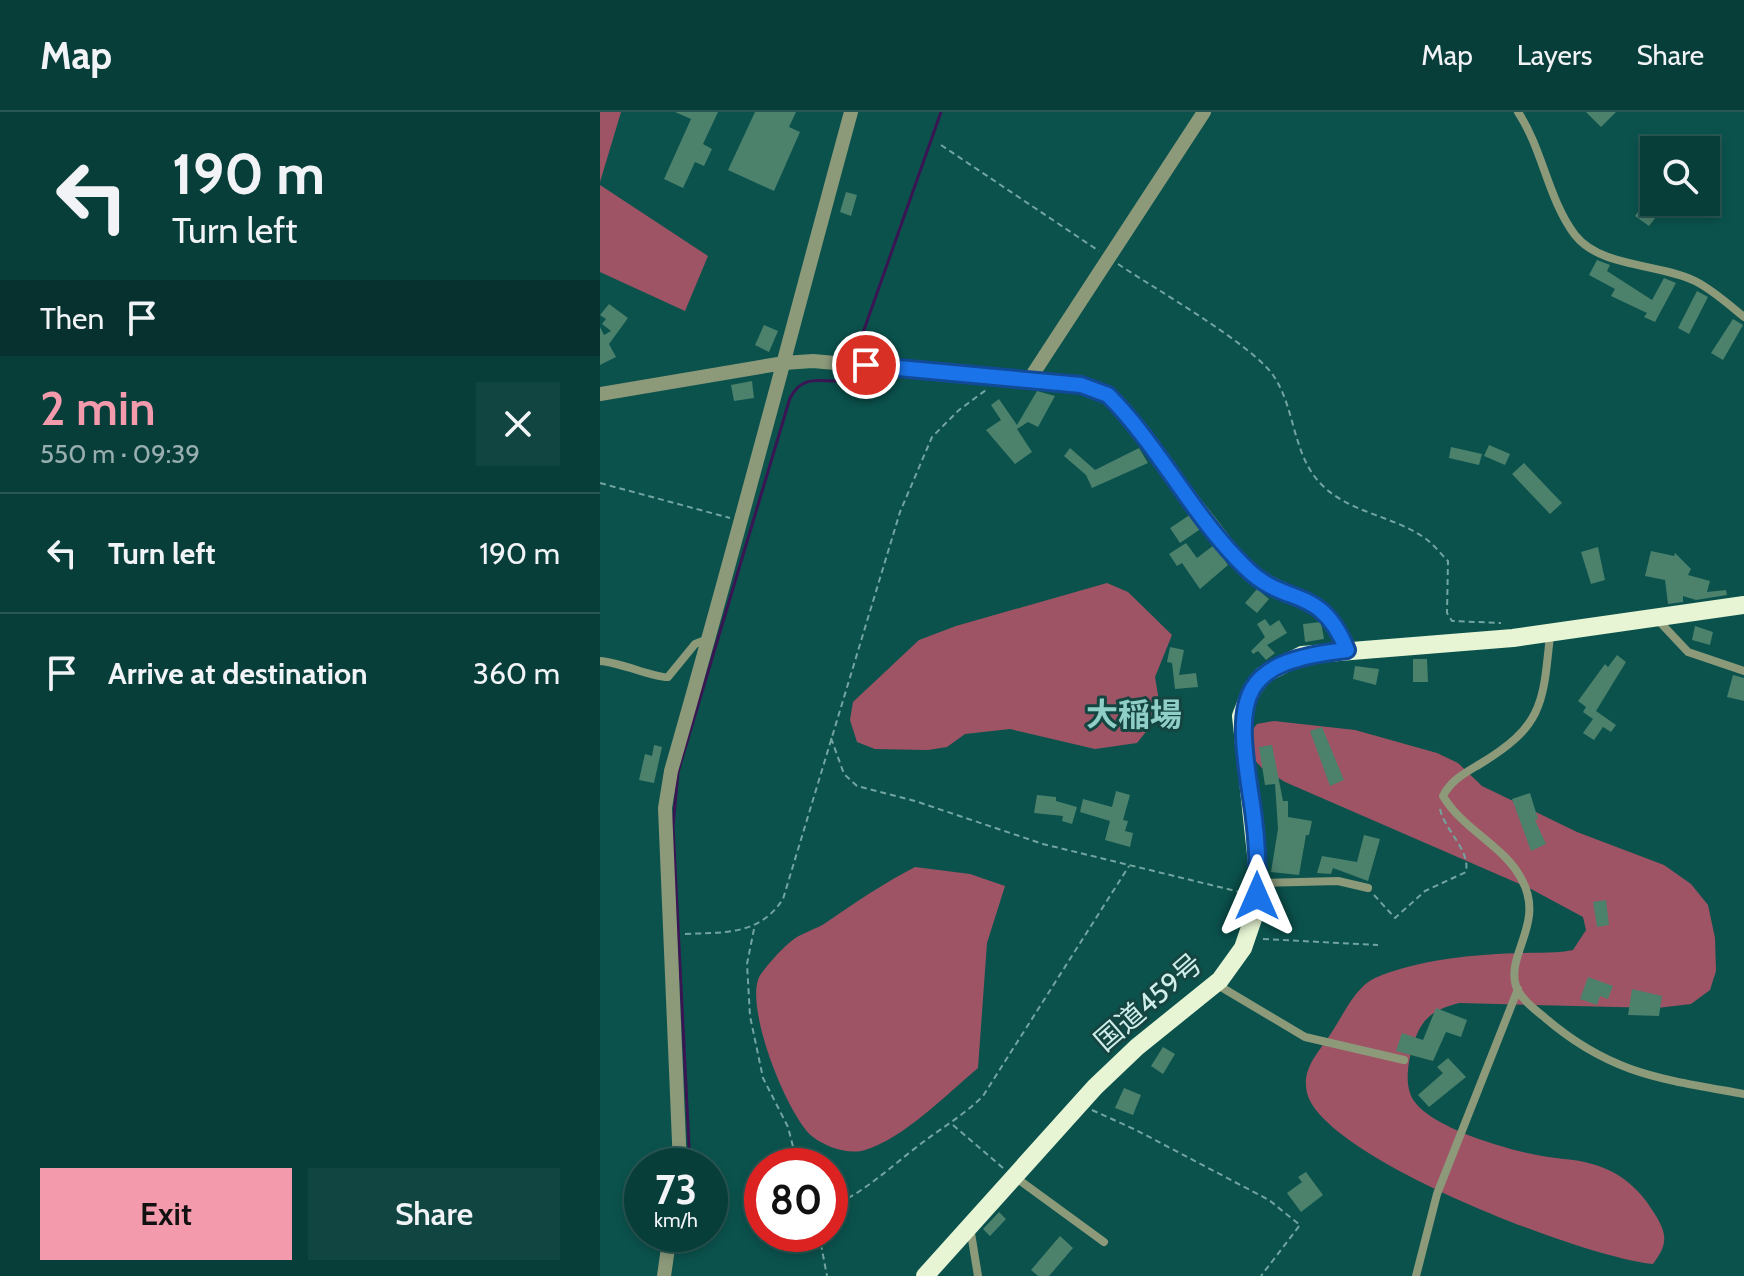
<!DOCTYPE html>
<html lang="en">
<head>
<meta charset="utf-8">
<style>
	:root { --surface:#083e3a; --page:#114542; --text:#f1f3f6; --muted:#98aeaf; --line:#295754; --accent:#f39aac }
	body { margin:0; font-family:Cabin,"Noto Sans JP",sans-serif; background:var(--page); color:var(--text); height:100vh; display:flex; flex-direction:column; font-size:30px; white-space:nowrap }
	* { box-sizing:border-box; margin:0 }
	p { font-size:26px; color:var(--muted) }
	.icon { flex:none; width:44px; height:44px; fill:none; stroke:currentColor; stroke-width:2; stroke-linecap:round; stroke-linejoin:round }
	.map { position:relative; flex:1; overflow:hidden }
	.sheet { display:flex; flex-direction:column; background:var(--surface); width:600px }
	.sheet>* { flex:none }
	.hud { background:#083e3a; color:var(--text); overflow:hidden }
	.tools { position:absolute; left:1040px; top:24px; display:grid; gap:16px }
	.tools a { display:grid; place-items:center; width:80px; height:80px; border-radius:0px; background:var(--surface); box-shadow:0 4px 12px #0003,0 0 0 2px var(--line); font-size:40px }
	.speed { position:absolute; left:24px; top:1036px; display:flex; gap:16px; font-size:40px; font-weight:700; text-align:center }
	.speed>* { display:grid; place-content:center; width:104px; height:104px; border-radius:50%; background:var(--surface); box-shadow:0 4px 12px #0003,0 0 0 2px var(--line); line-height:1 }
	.speed small { font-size:20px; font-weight:400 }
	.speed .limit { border:12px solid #d22; background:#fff; color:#111 }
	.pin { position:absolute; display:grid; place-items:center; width:68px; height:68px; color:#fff; margin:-34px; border:4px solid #fff; border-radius:50%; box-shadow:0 2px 8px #0007 }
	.me { position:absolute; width:88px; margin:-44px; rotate:0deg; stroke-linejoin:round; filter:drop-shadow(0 0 6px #0008) }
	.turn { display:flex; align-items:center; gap:28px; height:168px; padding:0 40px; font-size:36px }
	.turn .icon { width:104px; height:104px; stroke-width:2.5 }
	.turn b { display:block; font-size:56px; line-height:68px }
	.then { display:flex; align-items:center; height:76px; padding:0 40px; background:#0003; gap:16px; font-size:30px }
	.round { display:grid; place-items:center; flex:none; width:84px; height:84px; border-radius:0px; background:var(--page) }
	.summary { display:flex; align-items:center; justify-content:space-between; height:136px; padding:0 40px }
	h1 { font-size:48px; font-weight:600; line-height:60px; color:var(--accent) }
	.action { display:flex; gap:16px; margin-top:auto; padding:16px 40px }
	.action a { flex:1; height:92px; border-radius:0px; background:var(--accent); color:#111; font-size:32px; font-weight:600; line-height:92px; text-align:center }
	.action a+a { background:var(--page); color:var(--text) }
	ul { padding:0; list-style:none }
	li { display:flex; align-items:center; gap:24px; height:120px; padding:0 40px; border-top:2px solid var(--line) }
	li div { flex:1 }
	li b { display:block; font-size:30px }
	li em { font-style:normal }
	header { display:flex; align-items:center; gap:48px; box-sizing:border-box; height:112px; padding:0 40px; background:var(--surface); border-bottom:2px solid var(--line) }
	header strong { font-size:38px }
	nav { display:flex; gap:44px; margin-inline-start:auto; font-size:28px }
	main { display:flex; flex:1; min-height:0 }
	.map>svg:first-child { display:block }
	.green { fill:#9f5465 }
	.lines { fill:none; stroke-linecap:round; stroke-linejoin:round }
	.stream { stroke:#391653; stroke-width:3 }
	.building { fill:#4c816c }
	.path { stroke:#72a4a0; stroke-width:2; stroke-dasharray:6 4; stroke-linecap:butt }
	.minor { stroke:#8c9a7a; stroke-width:8 }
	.tertiary { stroke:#8c9a7a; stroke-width:14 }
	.trunk { stroke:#e7f5d4; stroke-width:18 }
	.route-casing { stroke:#114b97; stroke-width:20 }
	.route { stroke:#1a73e8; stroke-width:14 }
	.labels { text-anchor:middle; stroke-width:6; stroke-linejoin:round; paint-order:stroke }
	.street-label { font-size:28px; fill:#cfeeea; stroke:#144541 }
	.quarter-label { font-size:32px; font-weight:bold; fill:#8fcfc7; stroke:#144541 }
</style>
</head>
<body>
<header>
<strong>Map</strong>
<nav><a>Map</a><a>Layers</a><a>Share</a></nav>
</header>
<main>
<section class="sheet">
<div class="hud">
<div class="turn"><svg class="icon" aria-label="left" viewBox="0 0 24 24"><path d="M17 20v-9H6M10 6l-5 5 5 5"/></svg><div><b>190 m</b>Turn left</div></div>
<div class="then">Then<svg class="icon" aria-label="arrive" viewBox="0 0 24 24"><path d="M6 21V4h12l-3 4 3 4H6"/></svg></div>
</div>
<div class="summary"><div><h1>2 min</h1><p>550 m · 09:39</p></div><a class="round"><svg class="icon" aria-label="close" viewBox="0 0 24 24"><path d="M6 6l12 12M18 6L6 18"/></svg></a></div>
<ul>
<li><svg class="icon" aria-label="left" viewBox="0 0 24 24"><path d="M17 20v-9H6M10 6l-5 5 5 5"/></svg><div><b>Turn left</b></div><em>190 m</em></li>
<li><svg class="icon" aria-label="arrive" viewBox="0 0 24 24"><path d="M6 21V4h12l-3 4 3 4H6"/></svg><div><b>Arrive at destination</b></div><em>360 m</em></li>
</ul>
<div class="action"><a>Exit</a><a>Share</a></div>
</section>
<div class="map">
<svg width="1144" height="1164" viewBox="0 0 1144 1164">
	<rect width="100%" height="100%" fill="#0b524d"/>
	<path class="green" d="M 0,0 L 21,0 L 0,70 Z
		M 0,73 L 108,144 L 85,199 L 0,160 Z
		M 507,471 L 528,480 L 572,523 L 555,565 L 561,601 L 537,631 L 495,637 L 410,617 L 365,622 L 347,635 L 328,638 L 275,637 L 257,630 L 250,608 L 253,590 L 319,528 L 356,514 Z
		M 674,609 L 755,618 L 837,641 L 858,651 L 882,674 L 977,720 L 1064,753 L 1091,772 L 1108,793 L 1115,826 L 1116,859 L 1110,878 L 1091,892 L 1057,896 L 859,891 C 832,898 821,907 813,933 C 809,947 805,966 810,981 C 819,1012 902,1036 932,1042 C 951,1047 972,1046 992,1052 C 1021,1060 1041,1078 1056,1104 C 1068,1124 1067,1133 1053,1152 C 988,1147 724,1047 707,981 C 702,958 715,945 727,927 C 741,909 753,876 775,866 C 819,847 877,842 924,841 C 941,840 956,842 973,838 L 986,818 L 983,805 L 931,777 L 685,670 L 662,656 L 648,641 L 650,621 L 657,612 Z
		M 315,755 L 370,762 L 405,774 L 387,831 L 378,956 C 348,981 303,1027 265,1038 C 248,1043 226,1035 213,1025 C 188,1006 141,889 161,862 C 169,851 183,835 194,827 C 204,820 217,817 227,810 C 256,790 284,771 315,755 Z"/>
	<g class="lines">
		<path class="stream" d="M 253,249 L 341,0
			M 90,1054 L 73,714 L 78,660 L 190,286 C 203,262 219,270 242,269 L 251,256"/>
	</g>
	<path class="building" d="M 75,0 L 118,0 L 103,32 L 112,37 L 104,54 L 95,50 L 83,76 L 64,67 L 91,7 Z
		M 155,0 L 196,0 L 189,15 L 200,20 L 174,79 L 128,58 Z
		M 986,0 L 1016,0 L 1001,15 Z
		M 246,80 L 257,83 L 251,104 L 240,100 Z
		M 1048,86 L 1063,96 L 1049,114 L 1035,104 Z
		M 997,148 L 1010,153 L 1007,159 L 1052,188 L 1064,166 L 1076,171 L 1055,210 L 1044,205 L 1047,201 L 1011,184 L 1015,177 L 989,163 Z
		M 1097,179 L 1108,185 L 1089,222 L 1078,216 Z
		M 9,192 L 28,206 L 9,232 L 16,245 L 0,253 L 0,215 L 4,223 L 11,219 L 2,212 L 6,207 L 0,203 Z
		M 1133,207 L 1143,213 L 1123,248 L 1111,241 Z
		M 164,213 L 178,219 L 169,240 L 155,233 Z
		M 152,269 L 154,286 L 134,289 L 131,273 Z
		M 437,279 L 455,284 L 438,315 L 428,310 L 417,317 L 432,340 L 415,352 L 386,318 L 401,308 L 391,293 L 399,287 L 417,313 Z
		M 889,333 L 910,342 L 905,353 L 884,344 Z
		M 851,335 L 882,342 L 879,353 L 849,346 Z
		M 470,336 L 495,358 L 539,336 L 548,351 L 492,376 L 486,363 L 464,344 Z
		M 924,351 L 962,391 L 950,402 L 912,362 Z
		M 591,402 L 602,416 L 580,431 L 570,416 Z
		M 586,431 L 597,446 L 614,433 L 628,453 L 600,477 L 582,451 L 577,454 L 569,442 Z
		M 998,435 L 1005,468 L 991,472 L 981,440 Z
		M 1051,439 L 1074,444 L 1075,441 L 1091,457 L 1088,463 L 1110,469 L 1107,480 L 1126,478 L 1127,483 L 1096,488 L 1083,484 L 1083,490 L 1068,492 L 1065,468 L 1045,464 Z
		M 657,477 L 669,487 L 657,501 L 645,491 Z
		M 665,507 L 670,514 L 679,508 L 687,521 L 667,533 L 675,541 L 666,548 L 658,539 L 653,542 L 651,539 L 665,525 L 657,512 Z
		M 721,510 L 724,527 L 705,530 L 703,512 Z
		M 1095,514 L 1113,520 L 1110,533 L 1092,528 Z
		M 570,535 L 584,538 L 579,563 L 596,561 L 598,575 L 575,577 L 572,551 L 567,550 Z
		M 1017,543 L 1026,550 L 996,599 L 1016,613 L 1011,620 L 1003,615 L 994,628 L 983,621 L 993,607 L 983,600 L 986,595 L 978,589 L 1005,552 L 1008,555 Z
		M 813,547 L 827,547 L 828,570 L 813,570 Z
		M 755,554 L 779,557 L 776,573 L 753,567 Z
		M 1133,563 L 1144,566 L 1144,589 L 1127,585 Z
		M 722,615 L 744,668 L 730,674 L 710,619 Z
		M 54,633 L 62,635 L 54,671 L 39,668 L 45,642 L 52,644 Z
		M 672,633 L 683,689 L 688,689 L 688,705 L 712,709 L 709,723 L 706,723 L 699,763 L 671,760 L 678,717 L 675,672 L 665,673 L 659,635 Z
		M 516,679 L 530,683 L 523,708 L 528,709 L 525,719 L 533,721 L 530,735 L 505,728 L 510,709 L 480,700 L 483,687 L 512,695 Z
		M 930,681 L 938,707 L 935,708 L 946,732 L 931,739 L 912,687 Z
		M 437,683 L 456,685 L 456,689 L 477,695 L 472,712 L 462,709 L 463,704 L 434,701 Z
		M 764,723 L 780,727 L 768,769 L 733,756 L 731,762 L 717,761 L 722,744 L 757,750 Z
		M 1006,788 L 1009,813 L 997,815 L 993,790 Z
		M 988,865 L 1013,874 L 1008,887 L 1000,884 L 997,893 L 980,887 Z
		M 1032,877 L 1062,884 L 1059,904 L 1028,903 Z
		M 836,896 L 867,908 L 861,925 L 846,920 L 833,949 L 796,939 L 802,921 L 823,928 Z
		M 563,935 L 575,942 L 563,962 L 551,954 Z
		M 848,946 L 866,965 L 829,995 L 818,983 L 843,961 L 837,955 Z
		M 524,976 L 541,983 L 533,1003 L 515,996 Z
		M 706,1060 L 723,1083 L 701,1100 L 687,1081 L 702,1070 L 698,1065 Z
		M 399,1100 L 406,1107 L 390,1124 L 383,1117 Z
		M 460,1124 L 473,1136 L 449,1164 L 438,1164 L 431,1158 Z"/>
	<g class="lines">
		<path class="path" d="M 341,33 L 499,139
			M 518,152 C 555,177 650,231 673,263 C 696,296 692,345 723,374 C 752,402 795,404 826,427 C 834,433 841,442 848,449 L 847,501 L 852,509 L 901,511
			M 0,371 L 130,406
			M 231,626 L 244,662 L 257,674 L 315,689 L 443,732 L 644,781
			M 774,783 L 795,806 L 825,779 L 866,760 C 870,737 845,719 840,697
			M 154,817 L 147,852 L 150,904 L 163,966 L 188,1015 L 198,1054
			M 85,822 C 124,820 159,824 183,787 L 300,400 L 332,325 L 359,298 L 386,278
			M 663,827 L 778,833
			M 492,998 L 536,1018 L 669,1088 L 700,1113 L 661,1164
			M 353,1013 L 403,1056
			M 230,1095 C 264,1081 289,1056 318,1034 C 341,1016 363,1004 383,984 L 529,754
			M 219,1122 L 227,1164"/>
		<path class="minor" d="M 918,0 C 943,38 948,87 975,123 C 1001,156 1059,151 1095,169 C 1113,178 1128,192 1144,205
			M 1056,506 L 1088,540 L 1144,559
			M 950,523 C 943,592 943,614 880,652 C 865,661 851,668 843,684 C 863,718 905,734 922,768 C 945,811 906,842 916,874 C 920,886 934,897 944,905 C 1010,962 1061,967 1144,982
			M 0,549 C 19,550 58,567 68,565 L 95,532 L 108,527
			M 658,771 L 738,769 L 768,776
			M 616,872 L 705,925 L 804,948
			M 415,1065 L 504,1130
			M 370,1115 L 378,1164
			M 816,1164 L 837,1082 L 918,877"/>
		<path class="tertiary" d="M 429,268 L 604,0
			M 0,282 L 184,251 L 213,249 L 481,273 L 508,283 L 525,301 L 648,459 L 726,500 L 737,513 L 747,538
			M 80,1054 L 65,696 L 71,659 C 134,440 191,220 251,0
			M 64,1164 L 70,1122"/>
		<path class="trunk" d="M 325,1164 L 495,975 L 537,935 L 620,868 L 643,836 L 656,798 L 658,761 L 641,604 L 650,581 L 663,563 L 702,543 L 913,526 L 1144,493"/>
	</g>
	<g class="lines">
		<defs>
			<path id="route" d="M 266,253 L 481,273 L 508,283 C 560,335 593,405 646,456 C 686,496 720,471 747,538 C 640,550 635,581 650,679 C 656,714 659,749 657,784"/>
		</defs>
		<use href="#route" class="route-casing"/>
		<use href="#route" class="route"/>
	</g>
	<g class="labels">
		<g class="street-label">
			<text transform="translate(548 890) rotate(-41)" y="10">国道459号</text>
		</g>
		<g class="quarter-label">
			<text x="534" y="614">大稲場</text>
		</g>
	</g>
</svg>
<div class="tools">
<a><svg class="icon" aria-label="search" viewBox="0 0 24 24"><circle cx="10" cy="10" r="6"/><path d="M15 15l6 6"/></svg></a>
</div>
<div class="speed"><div>73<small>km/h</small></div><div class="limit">80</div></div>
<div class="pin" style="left:266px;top:253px;background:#d93025"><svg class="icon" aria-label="arrive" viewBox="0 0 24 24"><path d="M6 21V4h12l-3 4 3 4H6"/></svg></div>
<svg class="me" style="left:657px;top:784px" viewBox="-20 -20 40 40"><path d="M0-17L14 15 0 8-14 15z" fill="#1a73e8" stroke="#fff" stroke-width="4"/></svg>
</div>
</main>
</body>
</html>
